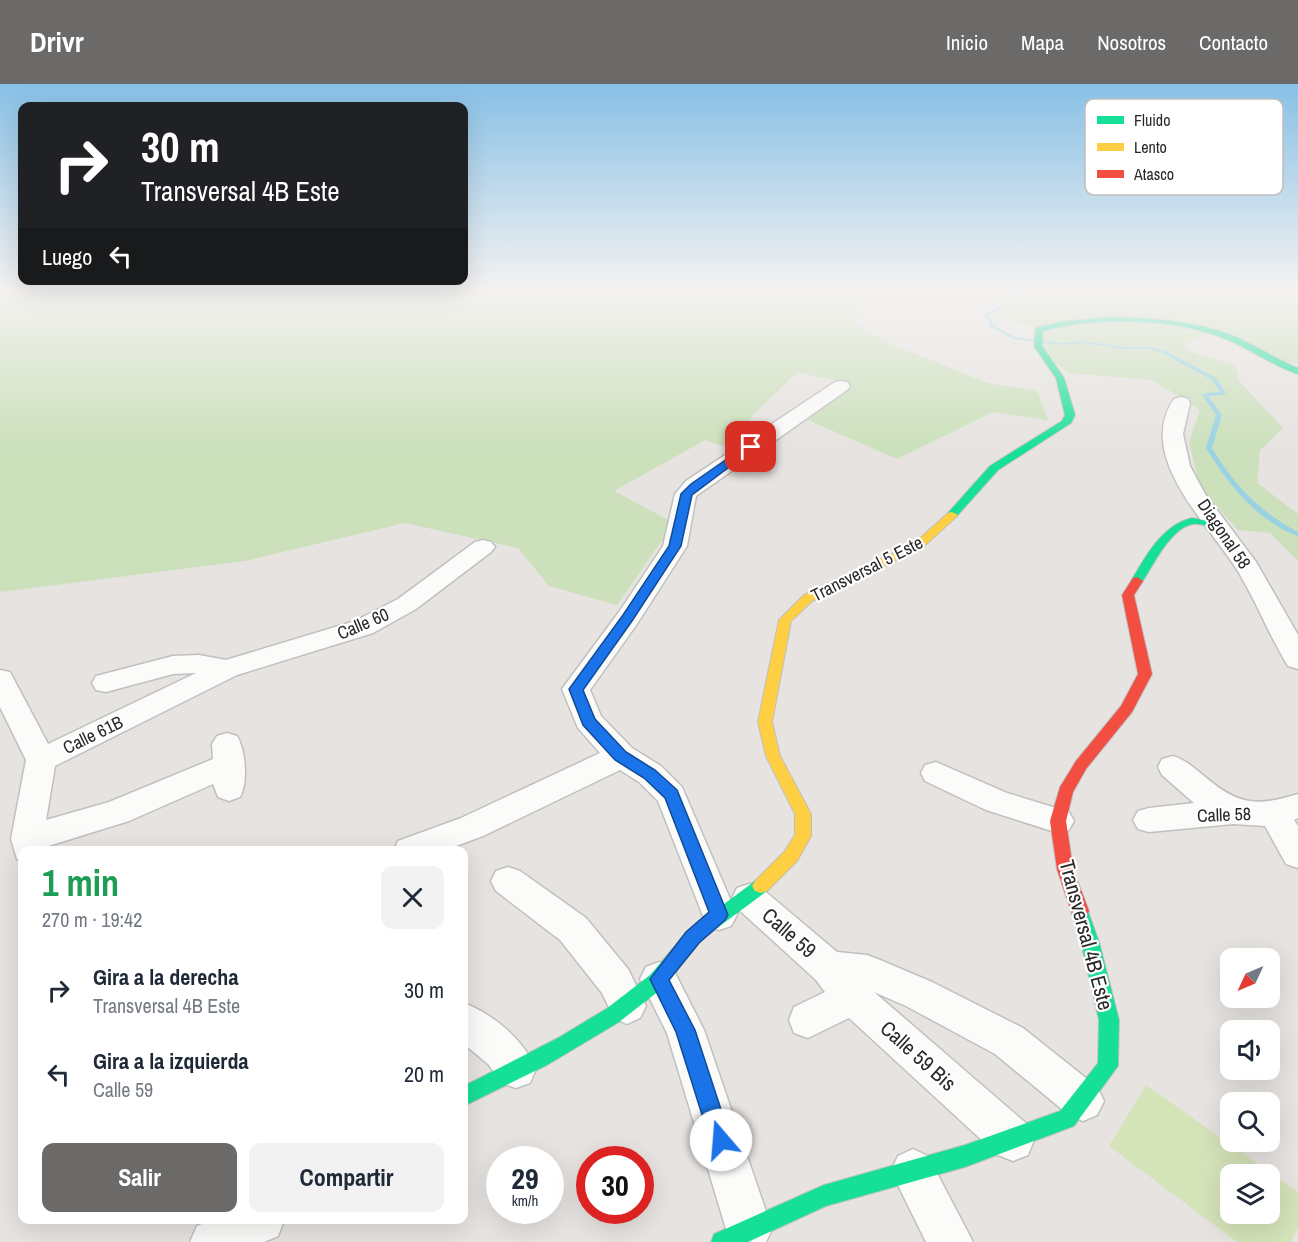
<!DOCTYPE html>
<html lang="es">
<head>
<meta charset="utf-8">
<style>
	:root { --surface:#fff; --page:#f2f2f3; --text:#1f2937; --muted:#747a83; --accent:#6b6a69 }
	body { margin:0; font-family:"Archivo Narrow",sans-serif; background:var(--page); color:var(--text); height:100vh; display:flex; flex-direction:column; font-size:22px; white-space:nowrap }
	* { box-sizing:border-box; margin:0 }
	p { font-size:20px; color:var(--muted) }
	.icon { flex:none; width:33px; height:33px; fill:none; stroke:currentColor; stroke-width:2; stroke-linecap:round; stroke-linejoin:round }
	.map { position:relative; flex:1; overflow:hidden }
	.drawer { position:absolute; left:18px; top:762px; width:450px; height:378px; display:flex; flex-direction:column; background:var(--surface); border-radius:12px; box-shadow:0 6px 24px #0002 }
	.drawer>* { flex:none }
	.banner { position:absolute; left:18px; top:18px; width:450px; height:183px; border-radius:12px; box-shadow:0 6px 24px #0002; background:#202124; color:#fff; overflow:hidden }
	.needle { width:39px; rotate:226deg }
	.buttons { position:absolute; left:1220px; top:864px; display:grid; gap:12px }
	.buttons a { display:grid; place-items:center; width:60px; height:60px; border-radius:12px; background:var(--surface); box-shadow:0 6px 24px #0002; font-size:30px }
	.speed { position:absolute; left:486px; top:1062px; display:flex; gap:12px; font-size:30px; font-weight:700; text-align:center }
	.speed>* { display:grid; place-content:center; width:78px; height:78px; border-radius:50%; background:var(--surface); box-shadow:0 6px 24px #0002; line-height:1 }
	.speed small { font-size:15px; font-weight:400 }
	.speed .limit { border:9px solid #d22; background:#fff; color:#111 }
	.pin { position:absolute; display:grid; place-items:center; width:51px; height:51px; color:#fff; margin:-26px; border-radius:12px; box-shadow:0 3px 9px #0006 }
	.me { position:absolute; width:66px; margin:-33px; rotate:342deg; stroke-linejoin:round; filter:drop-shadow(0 0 4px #0008) }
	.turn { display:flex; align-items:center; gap:21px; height:126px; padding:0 24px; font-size:27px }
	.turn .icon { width:78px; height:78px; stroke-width:2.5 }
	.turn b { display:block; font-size:42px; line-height:51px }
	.then { display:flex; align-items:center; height:57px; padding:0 24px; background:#0003; gap:12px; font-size:22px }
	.round { display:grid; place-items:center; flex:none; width:63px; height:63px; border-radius:12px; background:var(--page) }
	.overview { display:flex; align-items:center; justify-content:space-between; height:102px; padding:0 24px }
	h1 { font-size:36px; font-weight:700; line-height:45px; color:#1e9e55 }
	.action { display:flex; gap:12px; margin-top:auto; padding:12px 24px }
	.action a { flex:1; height:69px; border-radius:12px; background:var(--accent); color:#fff; font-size:24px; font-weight:700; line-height:69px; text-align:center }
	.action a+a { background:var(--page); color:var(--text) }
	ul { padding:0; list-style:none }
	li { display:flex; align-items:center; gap:18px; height:84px; padding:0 24px }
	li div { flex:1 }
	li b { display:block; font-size:22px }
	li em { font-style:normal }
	header { display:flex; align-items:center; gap:36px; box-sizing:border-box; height:84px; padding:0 30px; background:var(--accent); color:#fff }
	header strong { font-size:28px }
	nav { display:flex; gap:33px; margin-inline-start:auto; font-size:21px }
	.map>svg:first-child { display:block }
	.green { fill:#cbe0bb }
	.pitch { fill:#d5e3b9; fill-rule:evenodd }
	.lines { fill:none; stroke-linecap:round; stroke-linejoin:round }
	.stream { fill:#98d2e3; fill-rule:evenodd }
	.street-casing { stroke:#c0c0c1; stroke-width:3 }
	.fast-casing { stroke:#c0c0c1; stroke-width:2 }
	.slow-casing { stroke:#c0c0c1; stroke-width:2 }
	.jam-casing { stroke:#c0c0c1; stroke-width:2 }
	.street { fill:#fbfbfa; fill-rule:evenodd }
	.fast { fill:#16e098; fill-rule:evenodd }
	.slow { fill:#ffcf43; fill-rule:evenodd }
	.jam { fill:#f24e42; fill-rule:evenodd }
	.route { fill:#1a73e8; stroke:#114b97; stroke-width:1.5 }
	.labels { text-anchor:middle; stroke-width:4.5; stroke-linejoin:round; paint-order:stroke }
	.street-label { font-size:18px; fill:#292929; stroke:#fff }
	.near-street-label { font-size:21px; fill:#292929; stroke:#fff }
	.key { fill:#fff; stroke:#bfbfbf; stroke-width:1.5 }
	.key-label { font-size:16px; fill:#292929 }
</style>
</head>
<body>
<header>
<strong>Drivr</strong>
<nav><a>Inicio</a><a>Mapa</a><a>Nosotros</a><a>Contacto</a></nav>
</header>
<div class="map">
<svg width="1298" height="1158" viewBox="0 0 1298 1158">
	<rect width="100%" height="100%" fill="#e6e3e0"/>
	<path class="green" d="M 0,204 L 861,204 L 860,225 L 853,239 L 893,261 L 988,299 L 1037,307 L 1048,336 L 993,328 L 897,375 L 792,329 L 844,298 L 797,288 L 722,362 L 705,356 L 614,407 L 674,439 L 617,521 L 549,502 L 518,464 L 405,439 L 245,477 L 0,508 Z
		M 980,204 L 1298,204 L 1298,281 L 1207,250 L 1182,261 L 1195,270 L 1235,281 L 1239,297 L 1283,344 L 1260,366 L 1257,399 L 1298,430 L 1298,477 L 1270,449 L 1238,446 L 1200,404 L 1189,358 L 1200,326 L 1153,296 L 1068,289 L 1034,261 L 1034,243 L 997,232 L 1002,216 Z"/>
	<path class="pitch" d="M 1146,1001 L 1298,1108 L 1298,1143 L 1291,1158 L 1237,1158 L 1109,1062 ZM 1269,1090 L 1269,1130 L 1230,1130 L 1230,1090 Z"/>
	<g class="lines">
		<path class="stream" d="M 1010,204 L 1014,204 C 1010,218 1002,225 989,231 L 994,241 L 1015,253 L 1062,259 L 1082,257 L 1126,263 L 1150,263 L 1166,267 L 1216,294 L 1226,309 L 1223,311 L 1208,312 L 1222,331 L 1212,364 C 1233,400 1261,429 1298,448 L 1298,452 C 1257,437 1228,400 1206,364 L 1216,331 L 1202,311 L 1205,309 L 1220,308 L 1212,296 L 1162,269 L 1150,265 L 1126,265 L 1082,259 L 1062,261 L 1014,255 L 990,243 L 985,230 C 998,222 1006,220 1010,204 Z"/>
		<defs>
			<path id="street" d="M 841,297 L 847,298 L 850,302 L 847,306 L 696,412 L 687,462 L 637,540 L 590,606 L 601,632 L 632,664 L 661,682 L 682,703 L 737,831 L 731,842 L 719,846 L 707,842 L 658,717 L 639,698 L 620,686 L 483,752 L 445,766 L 394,766 L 398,757 L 461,734 L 600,669 L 578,644 L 562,605 L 619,528 L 663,462 L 675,410 L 686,397 L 835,298 Z
				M 1181,313 L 1188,315 L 1190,319 L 1183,350 L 1190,382 L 1205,410 L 1256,478 L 1298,551 L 1298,585 L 1288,582 C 1270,553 1257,519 1239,489 C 1211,442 1134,373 1174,315 Z
				M 483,456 L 491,458 L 495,463 L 491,468 L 416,525 L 373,549 L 237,591 L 55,682 L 46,736 L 109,718 L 213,675 L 212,660 L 217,652 L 227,649 L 237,652 C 246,667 248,699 240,713 L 229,717 L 218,713 L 213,700 L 129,737 L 45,763 L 45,766 L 22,766 L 22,777 L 17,775 L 11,755 L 26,676 L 0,623 L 0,586 L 10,588 L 48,660 L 196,589 L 173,590 L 106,608 L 96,606 L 92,599 L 96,592 L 173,572 L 199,571 L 226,576 L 355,537 L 398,515 L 475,458 Z
				M 1173,672 C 1186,676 1194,684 1204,692 C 1238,721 1255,723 1298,710 L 1298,734 L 1294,736 L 1298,742 L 1298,784 L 1286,780 L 1265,742 L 1233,740 L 1149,748 L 1138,745 L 1133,736 L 1138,727 L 1149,724 L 1194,719 L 1162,691 L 1158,683 L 1162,675 Z
				M 936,678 L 1007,709 L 1069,728 L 1074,737 L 1069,746 L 1058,749 L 986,726 L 925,697 L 921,689 L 925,681 Z
				M 508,783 L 520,787 L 586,834 L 628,885 L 646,922 L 640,934 L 627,940 L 614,934 L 602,909 L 560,856 L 496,807 L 491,797 L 496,787 Z
				M 749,800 L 761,804 L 837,868 L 867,871 L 880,876 L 932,898 L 1023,944 L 1097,1003 L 1104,1017 L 1097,1031 L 1083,1037 L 1069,1031 L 995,970 L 906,922 L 874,908 L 1028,1041 L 1034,1056 L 1028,1071 L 1013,1077 L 998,1071 L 849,934 L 808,954 L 794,949 L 789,936 L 794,923 L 825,908 L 816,896 L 737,824 L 732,814 L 737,804 Z
				M 659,878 L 672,883 L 704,946 L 772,1145 L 766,1158 L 732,1158 L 726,1145 L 667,949 L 640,895 L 646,883 Z
				M 464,919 C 494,931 523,955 536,985 L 530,999 L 516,1004 L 502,999 L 488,980 L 464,960 Z
				M 913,1065 L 928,1072 L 973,1158 L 926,1158 L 891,1087 L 898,1072 Z
				M 211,1136 L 284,1136 L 278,1152 L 264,1158 L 190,1158 L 197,1142 Z"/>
			<path id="fast" d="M 1108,233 C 1149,234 1192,236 1231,251 C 1254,260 1275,275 1298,284 L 1298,290 C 1273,282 1252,266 1228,256 C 1176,234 1097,232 1043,247 L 1042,262 L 1064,294 L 1075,331 L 1071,339 L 998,386 L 956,433 L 948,433 L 948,429 L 990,382 L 1062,337 L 1065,331 L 1056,294 L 1034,262 L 1036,244 L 1059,238 Z
				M 1192,434 L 1220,439 L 1222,441 L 1216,444 C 1209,443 1200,439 1193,440 C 1171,443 1152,483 1141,500 L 1133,500 L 1131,497 C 1146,472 1162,441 1192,434 Z
				M 761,795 L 767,797 L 770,802 L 767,807 L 701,856 L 664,903 L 619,938 L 547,981 L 464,1022 L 464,1002 L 558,954 L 606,925 L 650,891 L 689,846 L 755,797 Z
				M 1080,820 L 1086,822 L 1099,858 L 1119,936 L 1118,982 L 1074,1042 L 965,1083 L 826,1122 L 748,1158 L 711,1158 L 714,1150 L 824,1101 L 965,1061 L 1060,1027 L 1098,979 L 1099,936 L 1081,858 L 1071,827 L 1074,822 Z"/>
			<path id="slow" d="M 952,428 L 958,431 L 956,433 L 923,463 L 812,517 L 791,537 L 772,638 L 780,672 L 811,730 L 811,752 L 797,777 L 767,807 L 761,809 L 755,807 L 752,802 L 755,797 L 785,767 L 795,751 L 795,730 L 766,672 L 758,638 L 779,536 L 804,511 L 915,459 L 948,429 Z"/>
			<path id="jam" d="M 1137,493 L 1143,497 L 1134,511 L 1152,590 L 1132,628 L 1086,685 L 1073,708 L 1066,737 L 1073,785 L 1089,827 L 1086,832 L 1080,834 L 1074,832 L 1071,827 L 1057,785 L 1050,737 L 1060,703 L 1076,677 L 1121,622 L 1138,590 L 1122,511 L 1133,494 Z"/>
		</defs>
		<use href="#street" class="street-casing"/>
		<use href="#fast" class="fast-casing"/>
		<use href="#slow" class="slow-casing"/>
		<use href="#jam" class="jam-casing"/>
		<use href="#street" class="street"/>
		<use href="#fast" class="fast"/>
		<use href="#slow" class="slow"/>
		<use href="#jam" class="jam"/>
	</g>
	<linearGradient id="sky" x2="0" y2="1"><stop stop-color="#88c0e6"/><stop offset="0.56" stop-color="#f4f2f1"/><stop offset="1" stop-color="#f4f2f1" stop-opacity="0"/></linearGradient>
	<rect width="1298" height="366" fill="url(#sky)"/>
	<path class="route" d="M 747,361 L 756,363 L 692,411 L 681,462 L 632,537 L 583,606 L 595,635 L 626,668 L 655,686 L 677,706 L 728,831 L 725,836 L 699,859 L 669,896 L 695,946 L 731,1056 L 728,1064 L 721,1067 L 713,1064 L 710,1056 L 676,948 L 650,895 L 686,848 L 709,828 L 665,714 L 644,694 L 615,676 L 583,641 L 569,605 L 623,531 L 669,462 L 681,410 L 691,400 Z"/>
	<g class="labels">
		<g class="street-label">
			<text transform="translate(1224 450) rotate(56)" y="6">Diagonal 58</text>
			<text transform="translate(867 485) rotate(-27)" y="6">Transversal 5 Este</text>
			<text transform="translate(363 540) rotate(-23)" y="6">Calle 60</text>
			<text transform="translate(93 651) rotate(-26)" y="6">Calle 61B</text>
			<text transform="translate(1224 731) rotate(-2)" y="6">Calle 58</text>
		</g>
		<g class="near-street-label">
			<text transform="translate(789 849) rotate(41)" y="7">Calle 59</text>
			<text transform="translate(1086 851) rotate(75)" y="7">Transversal 4B Este</text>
			<text transform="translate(918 972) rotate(42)" y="7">Calle 59 Bis</text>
		</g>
	</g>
	<rect x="1085" y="15" width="198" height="96" rx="9" class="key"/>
	<rect x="1097" y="32" width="27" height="8" fill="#16e098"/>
	<rect x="1097" y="59" width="27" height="8" fill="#ffcf43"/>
	<rect x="1097" y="86" width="27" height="8" fill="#f24e42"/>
	<g class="key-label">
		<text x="1134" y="42">Fluido</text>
		<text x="1134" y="69">Lento</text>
		<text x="1134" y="96">Atasco</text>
	</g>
</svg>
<div class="buttons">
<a><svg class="needle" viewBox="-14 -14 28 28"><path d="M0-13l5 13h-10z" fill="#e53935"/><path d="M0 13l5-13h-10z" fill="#747a83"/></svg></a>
<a><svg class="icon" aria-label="sound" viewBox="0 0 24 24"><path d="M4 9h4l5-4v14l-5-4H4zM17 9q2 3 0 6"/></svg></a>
<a><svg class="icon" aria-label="search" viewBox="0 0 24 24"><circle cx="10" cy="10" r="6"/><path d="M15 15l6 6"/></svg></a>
<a><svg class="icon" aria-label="layers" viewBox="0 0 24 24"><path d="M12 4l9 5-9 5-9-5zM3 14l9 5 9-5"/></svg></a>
</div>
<div class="speed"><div>29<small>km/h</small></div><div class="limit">30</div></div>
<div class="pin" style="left:751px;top:363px;background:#d93025"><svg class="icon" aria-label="arrive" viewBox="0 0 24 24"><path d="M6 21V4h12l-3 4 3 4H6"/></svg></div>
<svg class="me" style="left:721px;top:1056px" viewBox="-20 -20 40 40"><circle r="19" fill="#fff"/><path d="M0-13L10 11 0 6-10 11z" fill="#1a73e8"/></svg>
<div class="banner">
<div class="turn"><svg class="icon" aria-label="right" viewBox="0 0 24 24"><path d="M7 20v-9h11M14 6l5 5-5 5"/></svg><div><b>30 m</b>Transversal 4B Este</div></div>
<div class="then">Luego<svg class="icon" aria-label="left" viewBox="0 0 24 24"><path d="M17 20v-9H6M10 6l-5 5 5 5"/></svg></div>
</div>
<section class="drawer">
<div class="overview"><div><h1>1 min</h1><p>270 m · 19:42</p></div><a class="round"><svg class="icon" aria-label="close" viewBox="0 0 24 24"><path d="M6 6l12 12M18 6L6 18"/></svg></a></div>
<ul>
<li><svg class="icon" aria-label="right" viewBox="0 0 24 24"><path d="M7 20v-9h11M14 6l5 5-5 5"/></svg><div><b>Gira a la derecha</b><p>Transversal 4B Este</p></div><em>30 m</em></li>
<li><svg class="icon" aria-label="left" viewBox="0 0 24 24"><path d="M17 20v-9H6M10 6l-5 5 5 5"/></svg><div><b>Gira a la izquierda</b><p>Calle 59</p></div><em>20 m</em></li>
</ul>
<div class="action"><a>Salir</a><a>Compartir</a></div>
</section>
</div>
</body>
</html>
